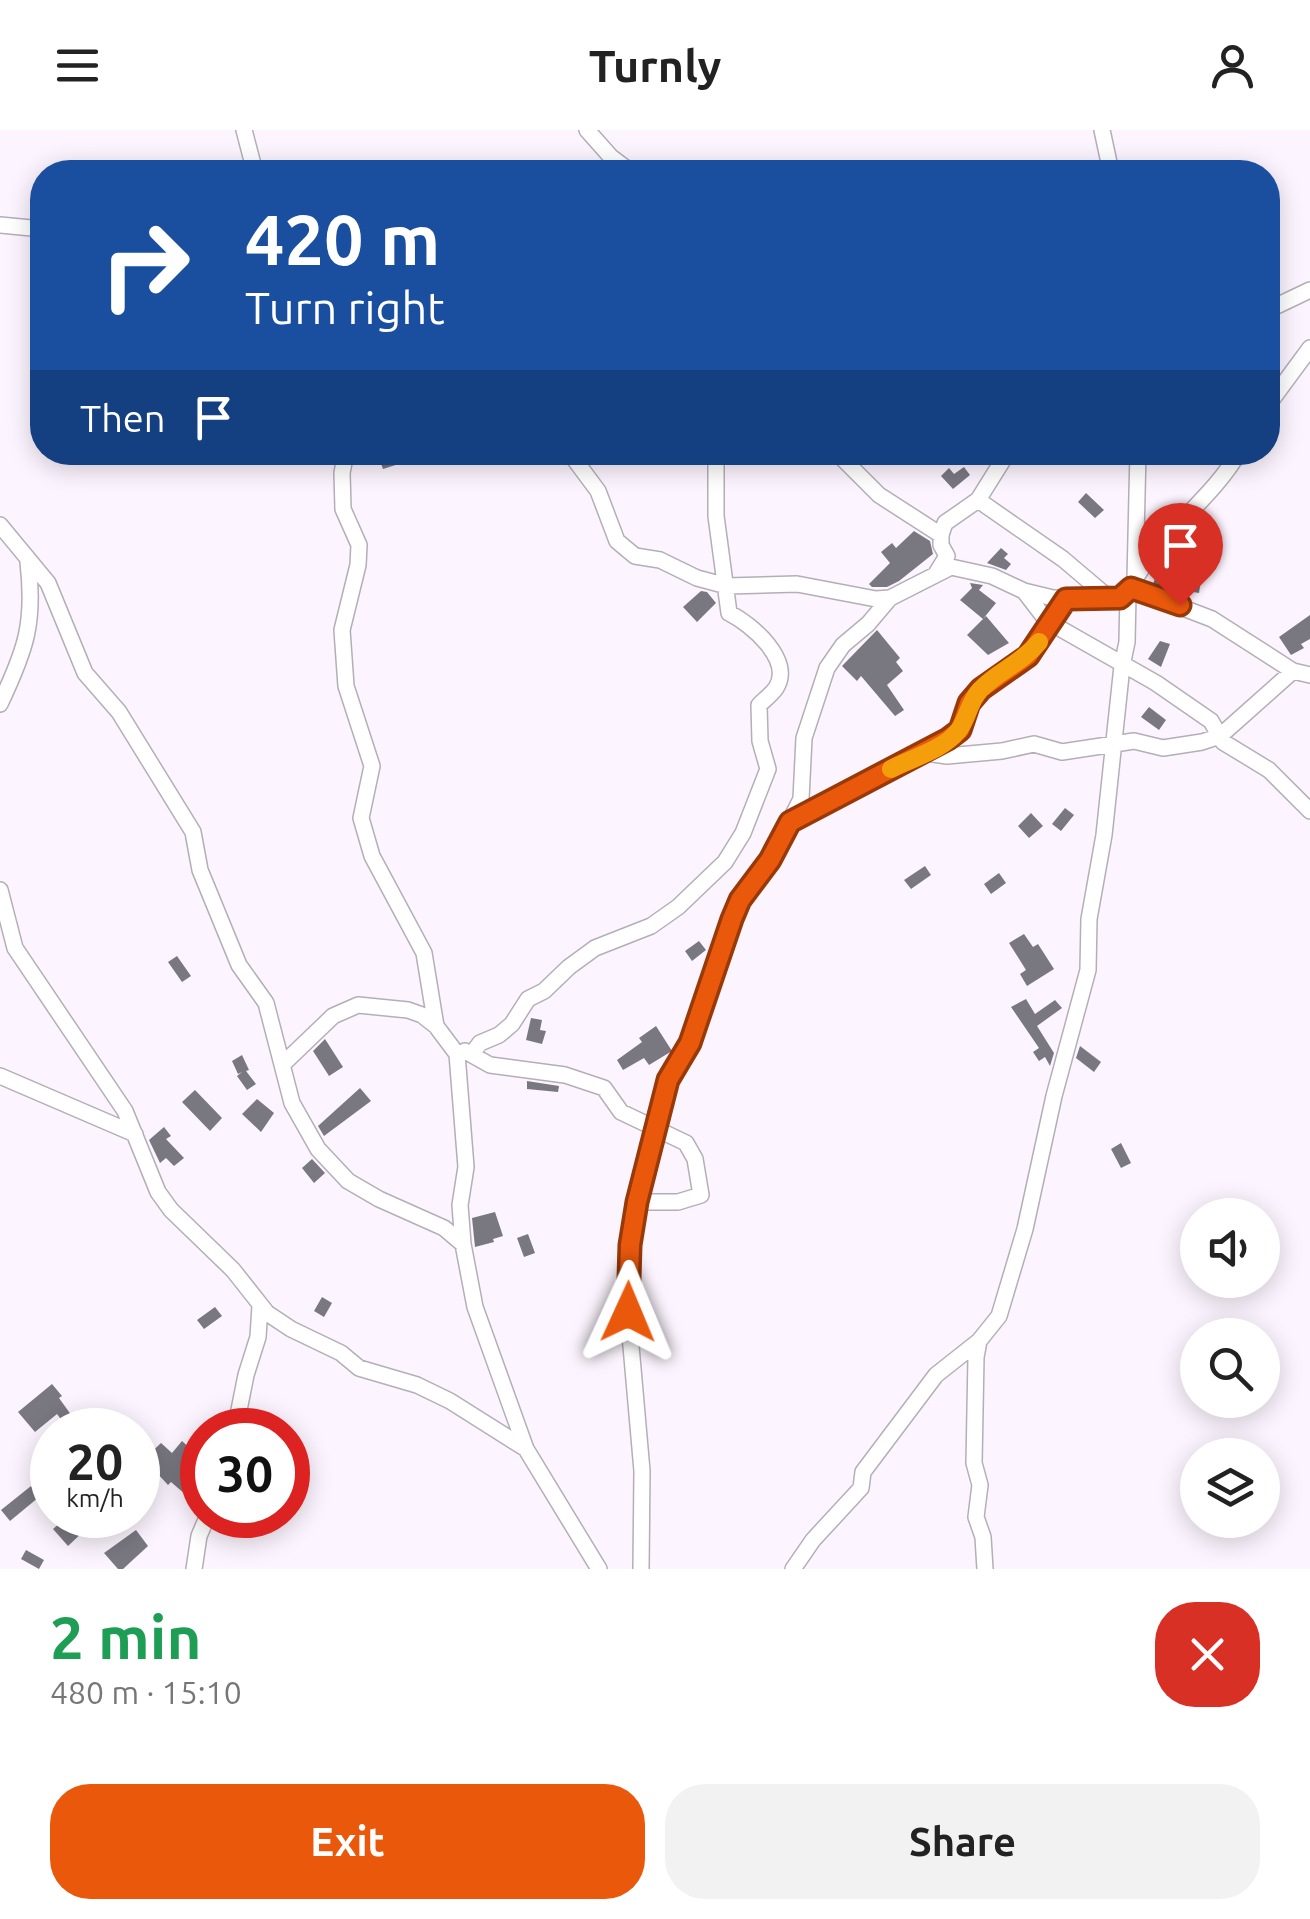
<!DOCTYPE html>
<html lang="en">
<head>
<meta charset="utf-8">
<style>
	:root { --surface:#fff; --page:#f2f2f2; --text:#222; --muted:#767676; --accent:#ea580c }
	body { margin:0; font-family:Ubuntu,sans-serif; background:var(--page); color:var(--text); height:100vh; display:flex; flex-direction:column; font-size:38px; white-space:nowrap }
	* { box-sizing:border-box; margin:0 }
	p { font-size:32px; color:var(--muted) }
	.icon { flex:none; width:55px; height:55px; fill:none; stroke:currentColor; stroke-width:2; stroke-linecap:round; stroke-linejoin:round }
	.map { position:relative; height:1439px; overflow:hidden }
	.side { display:flex; flex-direction:column; background:var(--surface); flex:1 }
	.side>* { flex:none }
	.guide { position:absolute; left:30px; top:30px; width:1250px; height:305px; border-radius:40px; box-shadow:0 5px 25px #0003; background:#1a4fa0; color:#fff; overflow:hidden }
	.fabs { position:absolute; left:1180px; top:1068px; display:grid; gap:20px }
	.fabs a { display:grid; place-items:center; width:100px; height:100px; border-radius:50%; background:var(--surface); box-shadow:0 5px 25px #0003; font-size:50px }
	.speed { position:absolute; left:30px; top:1278px; display:flex; gap:20px; font-size:50px; font-weight:700; text-align:center }
	.speed>* { display:grid; place-content:center; width:130px; height:130px; border-radius:50%; background:var(--surface); box-shadow:0 5px 25px #0003; line-height:1 }
	.speed small { font-size:25px; font-weight:400 }
	.speed .limit { border:15px solid #d22; background:#fff; color:#111 }
	.pin { position:absolute; display:grid; place-items:center; width:85px; height:85px; color:#fff; margin:-102px -42px; border-radius:50% 50% 50% 0; rotate:-45deg; box-shadow:0 0 10px #0007 }
	.pin .icon { rotate:45deg }
	.me { position:absolute; width:110px; margin:-55px; rotate:1deg; stroke-linejoin:round; filter:drop-shadow(0 0 8px #0008) }
	.turn { display:flex; align-items:center; gap:35px; height:210px; padding:0 50px; font-size:45px }
	.turn .icon { width:130px; height:130px; stroke-width:2.5 }
	.turn b { display:block; font-size:70px; line-height:85px }
	.then { display:flex; align-items:center; height:95px; padding:0 50px; background:#0003; gap:20px; font-size:38px }
	.round { display:grid; place-items:center; flex:none; width:105px; height:105px; border-radius:40px; background:var(--page) }
	.head { display:flex; align-items:center; justify-content:space-between; height:170px; padding:0 50px }
	h1 { font-size:60px; font-weight:700; line-height:75px; color:#1e9e55 }
	.primary-button { display:flex; gap:20px; margin-top:auto; padding:20px 50px }
	.primary-button a { flex:1; height:115px; border-radius:40px; background:var(--accent); color:#fff; font-size:40px; font-weight:700; line-height:115px; text-align:center }
	.primary-button a+a { background:var(--page); color:var(--text) }
	header { display:flex; justify-content:space-between; align-items:center; height:130px; padding:0 50px; background:var(--surface); font-size:45px; font-weight:700 }
	.map>svg:first-child { display:block }
	.building { fill:#797881 }
	.lines { fill:none; stroke-linecap:round; stroke-linejoin:round }
	.minor-casing { stroke:#b5aeb7; stroke-width:18 }
	.minor { stroke:#fff; stroke-width:15 }
	.route-casing { stroke:#983908; stroke-width:25 }
	.route { stroke:#ea580c; stroke-width:18 }
	.slow { stroke:#f59e0b; stroke-width:18 }
</style>
</head>
<body>
<header><svg class="icon" aria-label="menu" viewBox="0 0 24 24"><path d="M4 6h16M4 12h16M4 18h16"/></svg>Turnly<svg class="icon" aria-label="person" viewBox="0 0 24 24"><circle cx="12" cy="8" r="4"/><path d="M4 21q1-7 8-7t8 7"/></svg></header>
<div class="map">
<svg width="1310" height="1439" viewBox="0 0 1310 1439">
	<rect width="100%" height="100%" fill="#fcf4fe"/>
	<path class="building" d="M 391,322 L 427,322 L 427,325 L 383,339 L 378,326 Z
		M 964,337 L 970,345 L 953,359 L 941,346 L 949,338 L 954,344 Z
		M 1086,363 L 1104,380 L 1095,388 L 1078,372 Z
		M 914,401 L 930,411 L 933,424 L 899,451 L 887,457 L 872,457 L 869,454 L 890,433 L 881,422 L 892,413 L 896,418 Z
		M 1001,418 L 1008,424 L 1004,428 L 1011,434 L 1006,440 L 987,433 Z
		M 1159,434 L 1182,440 L 1180,446 L 1201,450 L 1199,463 L 1153,455 Z
		M 970,453 L 983,455 L 979,460 L 996,473 L 983,489 L 960,470 L 972,458 Z
		M 701,461 L 707,462 L 716,473 L 697,492 L 683,477 Z
		M 1310,485 L 1310,509 L 1301,514 L 1304,518 L 1291,525 L 1279,507 Z
		M 986,486 L 1009,513 L 988,525 L 967,505 Z
		M 877,500 L 900,528 L 896,532 L 903,541 L 887,555 L 904,580 L 895,586 L 861,546 L 857,551 L 842,536 Z
		M 1160,511 L 1170,514 L 1161,537 L 1148,529 Z
		M 1149,577 L 1166,590 L 1159,600 L 1141,587 Z
		M 1065,678 L 1074,685 L 1061,701 L 1052,694 Z
		M 1031,683 L 1043,696 L 1029,708 L 1018,696 Z
		M 925,736 L 931,745 L 911,759 L 904,750 Z
		M 999,743 L 1006,753 L 991,764 L 984,754 Z
		M 1024,804 L 1033,817 L 1038,814 L 1054,839 L 1027,856 L 1020,844 L 1026,840 L 1009,813 Z
		M 699,811 L 706,820 L 692,831 L 685,821 Z
		M 177,826 L 191,846 L 182,852 L 168,832 Z
		M 1026,869 L 1035,884 L 1055,870 L 1062,878 L 1037,896 L 1054,923 L 1050,936 L 1045,927 L 1039,931 L 1033,922 L 1039,918 L 1011,877 Z
		M 531,888 L 542,890 L 540,900 L 546,901 L 542,914 L 526,910 Z
		M 656,896 L 672,921 L 649,935 L 644,928 L 623,940 L 617,930 L 642,912 L 639,908 Z
		M 325,909 L 343,937 L 329,946 L 313,921 Z
		M 1080,916 L 1101,932 L 1094,942 L 1076,928 Z
		M 242,925 L 249,940 L 246,941 L 256,954 L 247,960 L 237,946 L 242,942 L 238,944 L 232,931 Z
		M 527,951 L 559,956 L 558,962 L 527,959 Z
		M 360,958 L 371,971 L 324,1006 L 318,996 Z
		M 195,960 L 222,988 L 210,1001 L 182,972 Z
		M 257,969 L 274,983 L 261,1002 L 242,984 Z
		M 164,997 L 171,1006 L 166,1009 L 184,1028 L 174,1036 L 166,1028 L 160,1033 L 149,1010 Z
		M 1121,1013 L 1131,1033 L 1121,1038 L 1111,1019 Z
		M 312,1029 L 325,1043 L 314,1053 L 302,1038 Z
		M 495,1082 L 503,1106 L 493,1109 L 494,1112 L 475,1117 L 472,1088 Z
		M 528,1104 L 535,1123 L 524,1127 L 517,1108 Z
		M 322,1167 L 332,1173 L 324,1187 L 314,1181 Z
		M 215,1177 L 222,1186 L 204,1199 L 197,1190 Z
		M 52,1254 L 62,1266 L 59,1268 L 82,1300 L 69,1300 L 57,1284 L 35,1302 L 18,1282 Z
		M 182,1311 L 202,1329 L 200,1377 L 171,1352 L 168,1355 L 144,1329 L 161,1313 L 172,1323 Z
		M 31,1356 L 39,1367 L 10,1391 L 1,1380 Z
		M 55,1385 L 101,1385 L 68,1416 L 53,1399 L 61,1392 Z
		M 136,1400 L 148,1416 L 123,1439 L 118,1439 L 104,1423 Z
		M 26,1420 L 44,1430 L 39,1439 L 21,1429 Z"/>
	<g class="lines">
		<defs>
			<path id="minor" d="M 244,0 L 255,42
				M 587,0 L 611,27 L 631,42
				M 1102,0 L 1111,42
				M 0,95 L 42,99
				M 1268,180 L 1310,160
				M 1268,275 L 1310,218
				M 346,322 L 342,343 L 343,379 L 359,415 L 358,435 L 342,500 L 346,556 L 372,636 L 361,688 L 372,726 L 424,823 L 436,896
				M 569,322 L 598,361 L 617,411 L 635,426 L 660,430 L 697,448 L 727,456 L 797,454 L 876,469 L 890,468
				M 836,322 L 879,365 L 941,405 L 941,415 L 947,426 L 937,442
				M 978,370 L 1063,429 L 1109,468
				M 0,395 L 48,453 L 85,543 L 119,582 L 193,702 L 200,740 L 239,835 L 266,873 L 292,973 L 318,1019 L 348,1051 L 379,1069 L 444,1098 L 463,1114 L 475,1177 L 526,1319 L 599,1439
				M 941,405 L 945,393 L 978,370 L 1008,322
				M 1137,446 C 1164,400 1212,369 1239,322
				M 1131,458 L 1212,489 L 1293,541 L 1310,545
				M 1024,461 L 1047,491 L 1156,553 L 1211,591 L 1223,612 L 1269,640 L 1310,681
				M 0,574 C 26,519 35,493 28,432
				M 926,623 L 947,626 L 1002,621 L 1034,614 L 1062,622 L 1134,611 L 1163,618 L 1202,612 L 1220,606 L 1293,541
				M 790,692 L 949,609 L 960,600 L 969,573 L 981,559 L 1028,525 L 1066,469
				M 0,760 L 15,818 L 125,981 L 158,1062 L 171,1080 L 233,1140 L 267,1183 L 291,1199 L 341,1223 L 359,1238 L 417,1255 L 450,1271 L 526,1319
				M 465,921 L 490,935 L 565,945 L 604,958 L 621,982 L 686,1013 L 695,1029 L 701,1065 L 678,1072 L 637,1072
				M 472,924 L 480,913 L 499,905 L 512,894 L 528,869 L 544,861 L 569,837 L 595,818 L 651,796 L 678,777 L 725,732 L 743,703 L 768,639 L 760,611 L 759,575 C 764,570 772,564 776,558 C 794,530 751,494 729,483 L 716,386 L 716,322
				M 283,934 L 333,886 L 358,875 L 408,880 L 422,885 L 436,896 L 457,924 L 466,1037 L 460,1075 L 463,1114
				M 0,946 L 135,1004
				M 235,1300 L 246,1245 L 258,1207 L 260,1176
				M 194,1439 L 199,1406 L 208,1385
				M 641,1439 L 642,1341 L 628,1182 L 630,1115 L 637,1072 L 668,950 L 690,913 L 709,864 L 722,812 L 740,770 L 770,730 L 801,669 L 804,608 L 827,538 L 843,515 L 868,494 L 890,468 L 951,437 L 992,446 L 1024,461 L 1053,468 L 1120,467 L 1128,464 L 1135,449 L 1138,322
				M 793,1439 L 813,1410 L 861,1358 L 863,1342 L 936,1245 L 979,1211
				M 985,1439 L 983,1407 L 976,1387 L 980,1355 L 974,1333 L 976,1227 L 979,1211 L 999,1186 L 1025,1099 L 1054,966 L 1088,840 L 1089,789 L 1104,705 L 1122,536 L 1127,512 L 1128,464"/>
		</defs>
		<use href="#minor" class="minor-casing"/>
		<use href="#minor" class="minor"/>
	</g>
	<g class="lines">
		<defs>
			<path id="route" d="M 628,1182 L 630,1115 L 637,1072 L 668,950 L 690,913 L 732,789 L 740,770 L 770,730 L 790,692 L 948,609 L 960,600 L 969,573 L 981,559 L 1028,526 L 1066,469 L 1120,468 L 1131,458 L 1180,475"/>
		</defs>
		<use href="#route" class="route-casing"/>
		<use href="#route" class="route"/>
		<path class="slow" d="M 891,639 C 912,628 943,620 958,601 C 968,589 968,573 980,560 C 998,541 1021,534 1039,512"/>
	</g>
</svg>
<div class="fabs">
<a><svg class="icon" aria-label="sound" viewBox="0 0 24 24"><path d="M4 9h4l5-4v14l-5-4H4zM17 9q2 3 0 6"/></svg></a>
<a><svg class="icon" aria-label="search" viewBox="0 0 24 24"><circle cx="10" cy="10" r="6"/><path d="M15 15l6 6"/></svg></a>
<a><svg class="icon" aria-label="layers" viewBox="0 0 24 24"><path d="M12 4l9 5-9 5-9-5zM3 14l9 5 9-5"/></svg></a>
</div>
<div class="speed"><div>20<small>km/h</small></div><div class="limit">30</div></div>
<div class="pin" style="left:1180px;top:475px;background:#d93025"><svg class="icon" aria-label="arrive" viewBox="0 0 24 24"><path d="M6 21V4h12l-3 4 3 4H6"/></svg></div>
<svg class="me" style="left:628px;top:1182px" viewBox="-20 -20 40 40"><path d="M0-17L14 15 0 8-14 15z" fill="#ea580c" stroke="#fff" stroke-width="4"/></svg>
<div class="guide">
<div class="turn"><svg class="icon" aria-label="right" viewBox="0 0 24 24"><path d="M7 20v-9h11M14 6l5 5-5 5"/></svg><div><b>420 m</b>Turn right</div></div>
<div class="then">Then<svg class="icon" aria-label="arrive" viewBox="0 0 24 24"><path d="M6 21V4h12l-3 4 3 4H6"/></svg></div>
</div>
</div>
<section class="side">
<div class="head"><div><h1>2 min</h1><p>480 m · 15:10</p></div><a class="round" style="background:#d93025;color:#fff"><svg class="icon" aria-label="close" viewBox="0 0 24 24"><path d="M6 6l12 12M18 6L6 18"/></svg></a></div>
<div class="primary-button"><a>Exit</a><a>Share</a></div>
</section>
</body>
</html>
